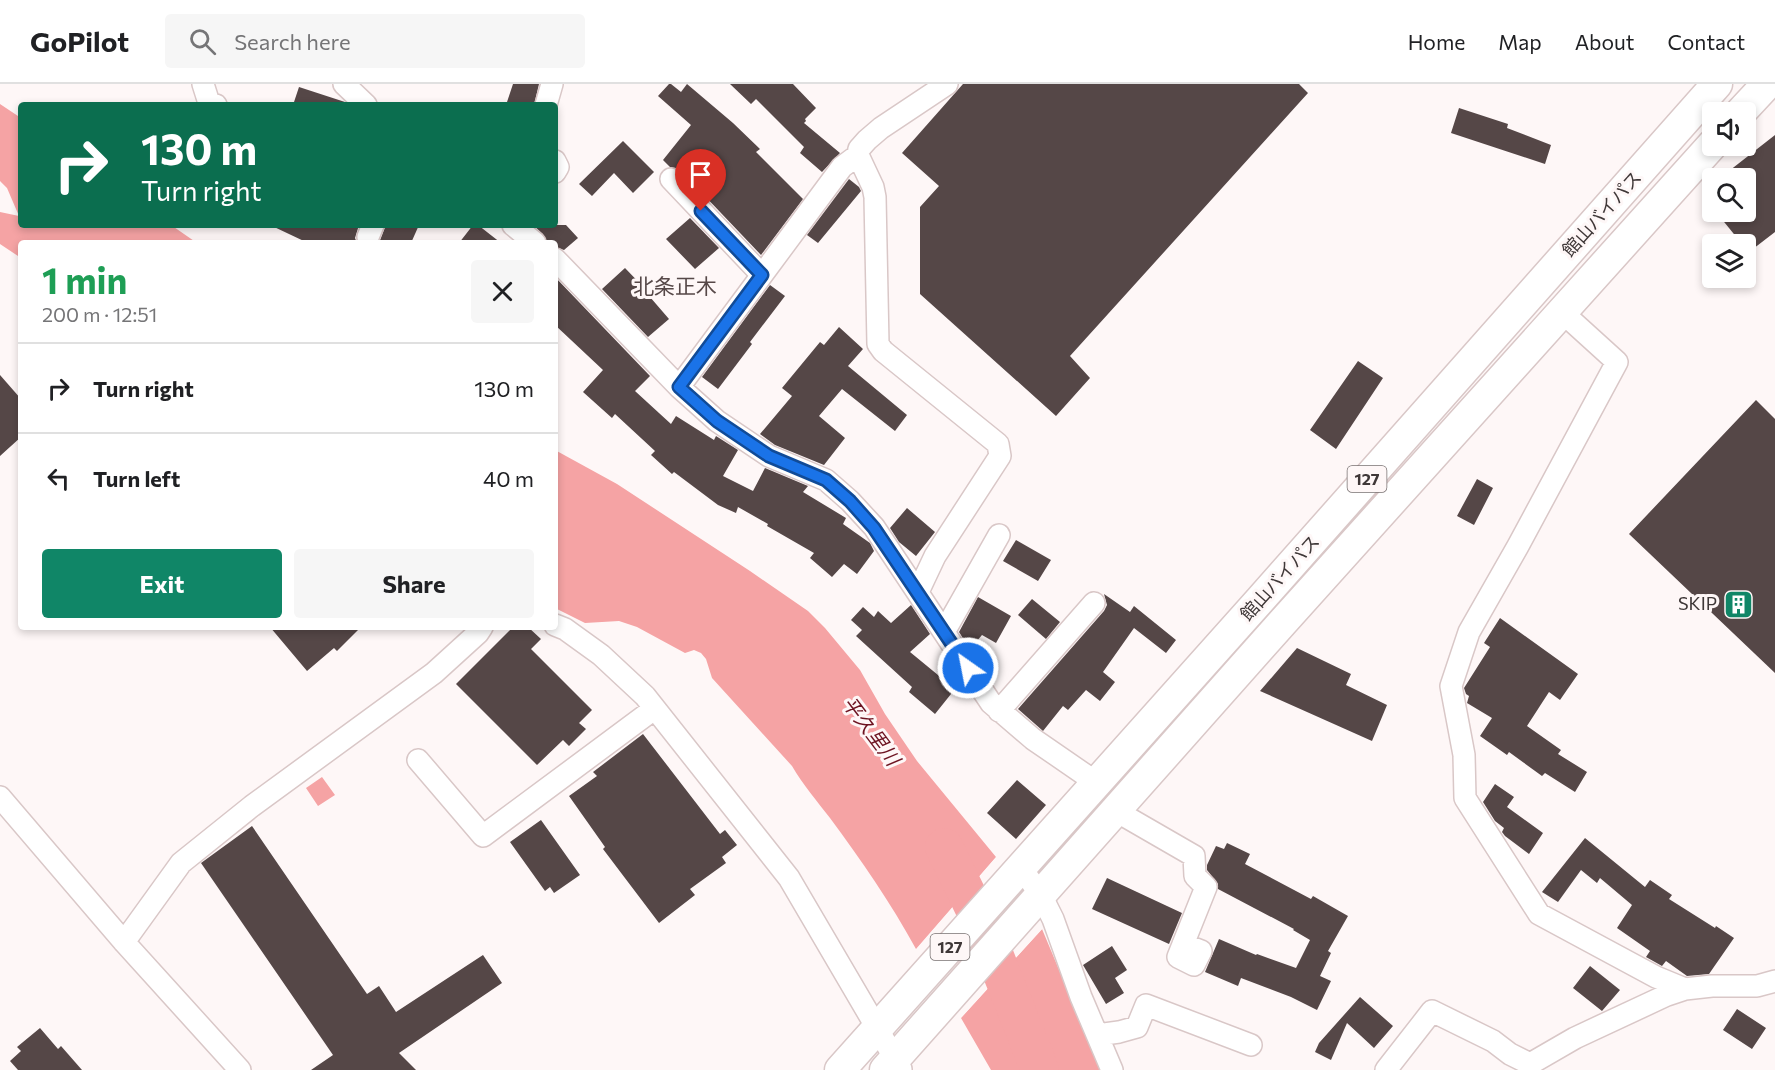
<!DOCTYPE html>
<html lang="en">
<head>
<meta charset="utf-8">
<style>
	:root { --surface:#fff; --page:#f6f6f6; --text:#202124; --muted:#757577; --line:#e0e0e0; --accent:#108667 }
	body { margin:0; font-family:Commissioner,"Noto Sans JP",sans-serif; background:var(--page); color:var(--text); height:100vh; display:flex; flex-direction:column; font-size:22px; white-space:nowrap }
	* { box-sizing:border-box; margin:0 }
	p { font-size:20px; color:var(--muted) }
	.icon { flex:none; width:33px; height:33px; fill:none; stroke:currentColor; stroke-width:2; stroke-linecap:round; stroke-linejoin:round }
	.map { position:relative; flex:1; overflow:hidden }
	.drawer { position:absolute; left:18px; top:156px; width:540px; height:390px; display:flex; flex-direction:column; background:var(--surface); border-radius:6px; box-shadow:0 3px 9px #0003 }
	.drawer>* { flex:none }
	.banner { position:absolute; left:18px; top:18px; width:540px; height:126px; border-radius:6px; box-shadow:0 3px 9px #0003; background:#0b6e4f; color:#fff; overflow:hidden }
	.buttons { position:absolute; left:1702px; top:18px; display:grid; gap:12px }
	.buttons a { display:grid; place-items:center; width:54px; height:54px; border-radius:6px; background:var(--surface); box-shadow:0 3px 9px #0003; font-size:30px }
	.pin { position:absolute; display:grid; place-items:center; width:51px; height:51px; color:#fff; margin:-62px -26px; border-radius:50% 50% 50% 0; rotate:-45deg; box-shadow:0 0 6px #0007 }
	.pin .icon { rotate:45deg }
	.me { position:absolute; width:66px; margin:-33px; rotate:327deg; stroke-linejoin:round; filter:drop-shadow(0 0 4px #0008) }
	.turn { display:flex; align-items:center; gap:21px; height:126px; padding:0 24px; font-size:27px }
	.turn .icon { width:78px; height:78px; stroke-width:2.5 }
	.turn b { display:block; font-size:42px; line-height:51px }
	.round { display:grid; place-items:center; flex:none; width:63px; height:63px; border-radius:6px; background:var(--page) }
	.overview { display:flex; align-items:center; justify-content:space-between; height:102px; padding:0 24px }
	h1 { font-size:36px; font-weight:700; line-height:45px; color:#1e9e55 }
	.cta { display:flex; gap:12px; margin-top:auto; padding:12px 24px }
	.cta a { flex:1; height:69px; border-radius:6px; background:var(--accent); color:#fff; font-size:24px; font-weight:700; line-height:69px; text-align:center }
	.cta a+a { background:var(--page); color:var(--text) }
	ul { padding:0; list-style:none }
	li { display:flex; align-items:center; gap:18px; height:90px; padding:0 24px; border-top:2px solid var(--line) }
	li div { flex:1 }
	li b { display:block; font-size:22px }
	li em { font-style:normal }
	header { display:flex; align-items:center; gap:36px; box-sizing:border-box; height:84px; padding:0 30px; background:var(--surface); border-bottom:2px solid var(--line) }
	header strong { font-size:28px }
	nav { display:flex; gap:33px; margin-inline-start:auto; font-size:21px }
	.search { width:420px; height:54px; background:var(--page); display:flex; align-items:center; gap:15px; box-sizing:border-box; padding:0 21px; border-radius:6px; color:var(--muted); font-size:22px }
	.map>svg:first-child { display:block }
	.water { fill:#f5a3a4 }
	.pier { fill:#fef7f7 }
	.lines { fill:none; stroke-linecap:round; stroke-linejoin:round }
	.river { stroke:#f5a3a4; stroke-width:38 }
	.building { fill:#554747 }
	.minor-casing { stroke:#d9c7c7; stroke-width:24 }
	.highway-casing { stroke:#d9c7c7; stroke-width:33 }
	.minor { stroke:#fff; stroke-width:21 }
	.highway { stroke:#fff; stroke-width:30 }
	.route-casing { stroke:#114b97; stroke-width:15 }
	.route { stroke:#1a73e8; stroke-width:10 }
	.labels { text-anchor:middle; stroke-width:6; stroke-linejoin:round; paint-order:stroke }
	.shield { fill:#fef7f7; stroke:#787171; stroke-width:1.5 }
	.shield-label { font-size:16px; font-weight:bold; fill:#3f3838 }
	.street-label { font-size:18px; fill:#3f3838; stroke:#fef7f7 }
	.poi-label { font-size:18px; fill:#3f3838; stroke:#fef7f7; text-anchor:end }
	.water-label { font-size:20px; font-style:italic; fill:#6d1321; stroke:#fef7f7 }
	.quarter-label { font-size:21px; fill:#564848; stroke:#fef7f7 }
</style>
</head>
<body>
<header>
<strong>GoPilot</strong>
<div class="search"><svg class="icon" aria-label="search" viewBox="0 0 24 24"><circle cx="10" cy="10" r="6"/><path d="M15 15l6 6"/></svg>Search here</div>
<nav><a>Home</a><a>Map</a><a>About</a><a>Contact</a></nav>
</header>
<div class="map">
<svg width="1775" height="986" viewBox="0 0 1775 986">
	<rect width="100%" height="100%" fill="#fef7f7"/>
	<path class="water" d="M 0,20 L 21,34 L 21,141 L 171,141 L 197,159 L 21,159 L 21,174 L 0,160 L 0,128 L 19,132 L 7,104 L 0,97 Z
		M 555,366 L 617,400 L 750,487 L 808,527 L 825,544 L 860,586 L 885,630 L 917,677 L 996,773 L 916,865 C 891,819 861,776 830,734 C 817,717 803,701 792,682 L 712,594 L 706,575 L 701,569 L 694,566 L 685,569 L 637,543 L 619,537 L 585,539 L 555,524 Z
		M 322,693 L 335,711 L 318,722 L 306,704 Z
		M 1042,845 L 1101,986 L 991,986 L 961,934 Z"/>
	<path class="pier" d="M 998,771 L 999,775 L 918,867 L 914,868 Z
		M 1041,842 L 1044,843 L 959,936 L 959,932 Z"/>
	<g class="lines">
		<path class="river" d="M 944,763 L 985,847 L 1040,986"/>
	</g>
	<path class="building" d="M 513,0 L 539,0 L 534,21 L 506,21 Z
		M 669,0 L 671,0 L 681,8 L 687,0 L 733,39 L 760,65 L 756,68 L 803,115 L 761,171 L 680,86 L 670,83 L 663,76 L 691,41 L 658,12 Z
		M 730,0 L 793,0 L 816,24 L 805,35 L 806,37 L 804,39 L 840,69 L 822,88 L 800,69 L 804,63 L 756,15 L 751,20 Z
		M 963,0 L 1299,0 L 1308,9 L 1070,272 L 1090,294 L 1056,332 L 920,210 L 920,123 L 939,102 L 902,69 Z
		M 299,3 L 345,18 L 344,21 L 293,21 Z
		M 1459,24 L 1508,40 L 1507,44 L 1551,61 L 1545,80 L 1451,49 Z
		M 1775,51 L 1775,148 L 1749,168 L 1746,160 L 1742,160 L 1716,128 L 1746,128 L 1746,94 L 1720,94 Z
		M 623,57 L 654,88 L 633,109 L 614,89 L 592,112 L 579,100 Z
		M 849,95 L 859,103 L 861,107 L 818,159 L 807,151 Z
		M 690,134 L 719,164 L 695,185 L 666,155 Z
		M 270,141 L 359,141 L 355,154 L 357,159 L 308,159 Z
		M 386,141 L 419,141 L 411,159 L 379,159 Z
		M 473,141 L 478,141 L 501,159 L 459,159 Z
		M 533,141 L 566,141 L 578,154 L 564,166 L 555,163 L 555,159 L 547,159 L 543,150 Z
		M 625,184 L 651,211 L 650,213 L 669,235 L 648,253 L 602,205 Z
		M 555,193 L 650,292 L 635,307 L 671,340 L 676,332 L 714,356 L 716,352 L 738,366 L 723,392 L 753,407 L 765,384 L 808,402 L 803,408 L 846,434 L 843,440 L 870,459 L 874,467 L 857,490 L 844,480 L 832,493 L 810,474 L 814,469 L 767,442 L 768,440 L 738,423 L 736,429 L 718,421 L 674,388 L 672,390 L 651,371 L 655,367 L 615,330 L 612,334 L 583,308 L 603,286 L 555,241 Z
		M 770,201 L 785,212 L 750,258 L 752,260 L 718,305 L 702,293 Z
		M 839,243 L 863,265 L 848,282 L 907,331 L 895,347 L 842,305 L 819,332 L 845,354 L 824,381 L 775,361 L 760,350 L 792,312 L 782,304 L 820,258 L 824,261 Z
		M 1358,277 L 1383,294 L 1336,365 L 1310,346 Z
		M 0,291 L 21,315 L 21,353 L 0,372 Z
		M 1756,316 L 1775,335 L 1775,589 L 1629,450 Z
		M 1477,395 L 1493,404 L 1474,441 L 1457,432 Z
		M 907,424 L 935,448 L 916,472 L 899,458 L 890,444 Z
		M 1016,456 L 1051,476 L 1038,497 L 1003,477 Z
		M 1104,510 L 1130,528 L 1134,522 L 1176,556 L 1166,569 L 1134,544 L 1103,588 L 1115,598 L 1100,617 L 1086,606 L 1068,626 L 1063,622 L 1043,647 L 1018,625 L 1104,527 L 1107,521 Z
		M 978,513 L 1011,532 L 996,559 L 982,551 L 970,565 L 959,548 Z
		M 1032,515 L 1060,538 L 1046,555 L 1018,531 Z
		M 911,521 L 930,550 L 910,568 L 955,605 L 935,630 L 909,608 L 912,603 L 856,552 L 862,546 L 851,536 L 863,523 L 874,533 L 878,527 L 891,539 Z
		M 1500,534 L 1578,590 L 1560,616 L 1549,608 L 1527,642 L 1561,666 L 1558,670 L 1587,688 L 1575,708 L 1545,689 L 1542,692 L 1509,668 L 1507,671 L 1480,652 L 1492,634 L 1467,619 L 1469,612 L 1466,610 L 1464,604 L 1490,563 L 1484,559 Z
		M 270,543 L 361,543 L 337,567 L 334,564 L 307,587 Z
		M 513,543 L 528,543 L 541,555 L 531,565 L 592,626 L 579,639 L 586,645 L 569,662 L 563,656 L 537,681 L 456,600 Z
		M 1297,564 L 1351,590 L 1346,601 L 1387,621 L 1372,657 L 1260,607 Z
		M 643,650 L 720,750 L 725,746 L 737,761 L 722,773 L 726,779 L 690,805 L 695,811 L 659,839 L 603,765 L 605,763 L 569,712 L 597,692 L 593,688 Z
		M 1017,696 L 1046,721 L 1016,755 L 987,729 Z
		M 1495,700 L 1514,713 L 1507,723 L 1543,749 L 1529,770 L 1505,752 L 1502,748 L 1504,744 L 1495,737 L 1483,718 Z
		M 541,736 L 580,791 L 554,809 L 550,803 L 545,807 L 510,758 Z
		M 252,742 L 367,910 L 379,902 L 396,928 L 483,871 L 502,899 L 399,969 L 416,986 L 311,986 L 333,971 L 201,779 Z
		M 1585,754 L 1645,803 L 1650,796 L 1672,811 L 1669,815 L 1715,844 L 1716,842 L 1734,854 L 1709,890 L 1687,892 L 1666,877 L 1662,882 L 1646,873 L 1650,867 L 1617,844 L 1632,821 L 1600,794 L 1597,799 L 1581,786 L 1558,818 L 1542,808 Z
		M 1227,759 L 1250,770 L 1245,780 L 1311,815 L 1313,812 L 1348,832 L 1328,867 L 1331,869 L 1320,892 L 1331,897 L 1317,926 L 1291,913 L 1241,894 L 1238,902 L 1205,888 L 1219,855 L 1256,871 L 1257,870 L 1296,884 L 1310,856 L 1293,846 L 1294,845 L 1218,805 L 1218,800 L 1207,786 L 1207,781 L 1216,762 L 1224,765 Z
		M 1107,794 L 1182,829 L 1169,860 L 1092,825 Z
		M 1112,862 L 1127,886 L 1115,894 L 1124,909 L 1106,920 L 1083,881 Z
		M 1590,882 L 1620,906 L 1602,927 L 1573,904 Z
		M 1360,913 L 1393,942 L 1374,964 L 1347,939 L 1331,976 L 1315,968 L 1319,959 Z
		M 1737,925 L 1766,944 L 1752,965 L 1723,946 Z
		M 40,944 L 58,965 L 61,962 L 82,986 L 18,986 L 10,977 L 21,967 L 17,963 Z"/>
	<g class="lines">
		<defs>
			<path id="minor" d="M 203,0 L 209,19 L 216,21
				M 344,0 L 366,21
				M 546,21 L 552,0
				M 858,71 L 873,103 L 875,113 L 878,260 L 883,267 L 998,360 L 1000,372 L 935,472 L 918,508
				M 555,77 L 558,83 L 555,88
				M 671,95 L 762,191
				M 513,141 L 535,159
				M 368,153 L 373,141
				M 555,175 L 679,303 L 717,337 L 769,372 L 826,396 L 850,417 L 874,443 L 991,619 L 1033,655 L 1097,699
				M 1563,229 L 1617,278 L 1518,462 L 1469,548 L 1451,602 L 1464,671 L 1465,714 L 1539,830 L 1656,893 L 1685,905
				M 679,303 L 842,83 L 858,71 L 859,65 L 867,56 L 881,44 L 947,0
				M 555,541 L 565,545 L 601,571 L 645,612 L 789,794 L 901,985
				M 944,548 L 999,451
				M 999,627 L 1094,519
				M 418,676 L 483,752 L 654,625
				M 0,713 L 124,858 L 240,986
				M 1116,727 L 1194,772 L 1195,792 L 1206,803 L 1178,873 L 1194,881 L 1201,867 L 1183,860
				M 1021,784 L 1041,811 L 1053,835 L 1081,913 L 1112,986
				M 124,858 L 181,779 L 252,722 L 434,589 L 478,549 L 482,543
				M 1097,951 L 1119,948 L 1137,943 L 1146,921 L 1251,961
				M 1386,986 L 1432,927 L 1493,957 L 1510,970 L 1530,980 L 1575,954 L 1667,911 L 1685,905 L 1712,902 L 1757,902 L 1775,897"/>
			<path id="highway" d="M 1741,28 L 1767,0
				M 840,986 L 1260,516 L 1717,0
				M 885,986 L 1282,539 L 1713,60"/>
		</defs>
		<use href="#minor" class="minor-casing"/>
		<use href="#highway" class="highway-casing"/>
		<use href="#minor" class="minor"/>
		<use href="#highway" class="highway"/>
	</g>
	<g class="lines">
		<defs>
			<path id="route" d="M 701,127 L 762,191 L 679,303 L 717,337 L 769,372 L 826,396 L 850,417 L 874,444 L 968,584"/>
		</defs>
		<use href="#route" class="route-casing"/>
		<use href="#route" class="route"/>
	</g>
	<defs>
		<symbol id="building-square" viewBox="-11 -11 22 22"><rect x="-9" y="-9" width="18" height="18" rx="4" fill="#108667" stroke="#fef7f7"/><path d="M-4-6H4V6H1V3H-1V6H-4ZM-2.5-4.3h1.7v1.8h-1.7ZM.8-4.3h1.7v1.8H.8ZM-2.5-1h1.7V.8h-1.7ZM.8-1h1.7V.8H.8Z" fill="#fff"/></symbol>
	</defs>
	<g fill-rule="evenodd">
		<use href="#building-square" x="1722" y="504" width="33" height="33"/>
	</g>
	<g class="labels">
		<g class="shield">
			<rect x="1347.5" y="382" width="39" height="26" rx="4.5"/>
			<rect x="930.5" y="850" width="39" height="26" rx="4.5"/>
		</g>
		<g class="shield-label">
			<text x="1367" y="401">127</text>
			<text x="950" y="869">127</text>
		</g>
		<g class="street-label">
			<text transform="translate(1602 130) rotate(-48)" y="6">館山バイパス</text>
			<text transform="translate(1280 494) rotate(-48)" y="6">館山バイパス</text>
		</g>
		<g class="poi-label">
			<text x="1717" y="526">SKIP</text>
		</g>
		<g class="water-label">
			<text transform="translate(871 647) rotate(53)" y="7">平久里川</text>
		</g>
		<g class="quarter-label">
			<text x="675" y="210">北条正木</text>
		</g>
	</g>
</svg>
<div class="buttons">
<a><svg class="icon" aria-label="sound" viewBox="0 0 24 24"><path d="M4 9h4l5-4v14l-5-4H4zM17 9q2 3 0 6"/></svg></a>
<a><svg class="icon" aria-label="search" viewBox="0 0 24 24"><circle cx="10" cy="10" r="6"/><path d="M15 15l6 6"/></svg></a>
<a><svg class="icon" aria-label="layers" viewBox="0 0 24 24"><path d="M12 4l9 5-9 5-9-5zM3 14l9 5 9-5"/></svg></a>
</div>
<div class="pin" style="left:701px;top:127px;background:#d93025"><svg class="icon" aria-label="arrive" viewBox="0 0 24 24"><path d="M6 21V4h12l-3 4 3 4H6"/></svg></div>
<svg class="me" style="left:968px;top:584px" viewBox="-20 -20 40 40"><circle r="17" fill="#1a73e8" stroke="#fff" stroke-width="3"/><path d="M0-11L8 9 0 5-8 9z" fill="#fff"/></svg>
<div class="banner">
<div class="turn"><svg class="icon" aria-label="right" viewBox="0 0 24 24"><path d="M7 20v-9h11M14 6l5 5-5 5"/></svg><div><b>130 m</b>Turn right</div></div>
</div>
<section class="drawer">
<div class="overview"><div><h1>1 min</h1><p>200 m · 12:51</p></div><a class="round"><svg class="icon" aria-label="close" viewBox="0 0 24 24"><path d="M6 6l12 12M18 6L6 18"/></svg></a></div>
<ul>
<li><svg class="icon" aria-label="right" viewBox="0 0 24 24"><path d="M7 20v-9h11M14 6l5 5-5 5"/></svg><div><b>Turn right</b></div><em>130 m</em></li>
<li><svg class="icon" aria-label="left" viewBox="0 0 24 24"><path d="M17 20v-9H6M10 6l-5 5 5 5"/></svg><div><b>Turn left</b></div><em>40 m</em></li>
</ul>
<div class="cta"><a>Exit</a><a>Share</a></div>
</section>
</div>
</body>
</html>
